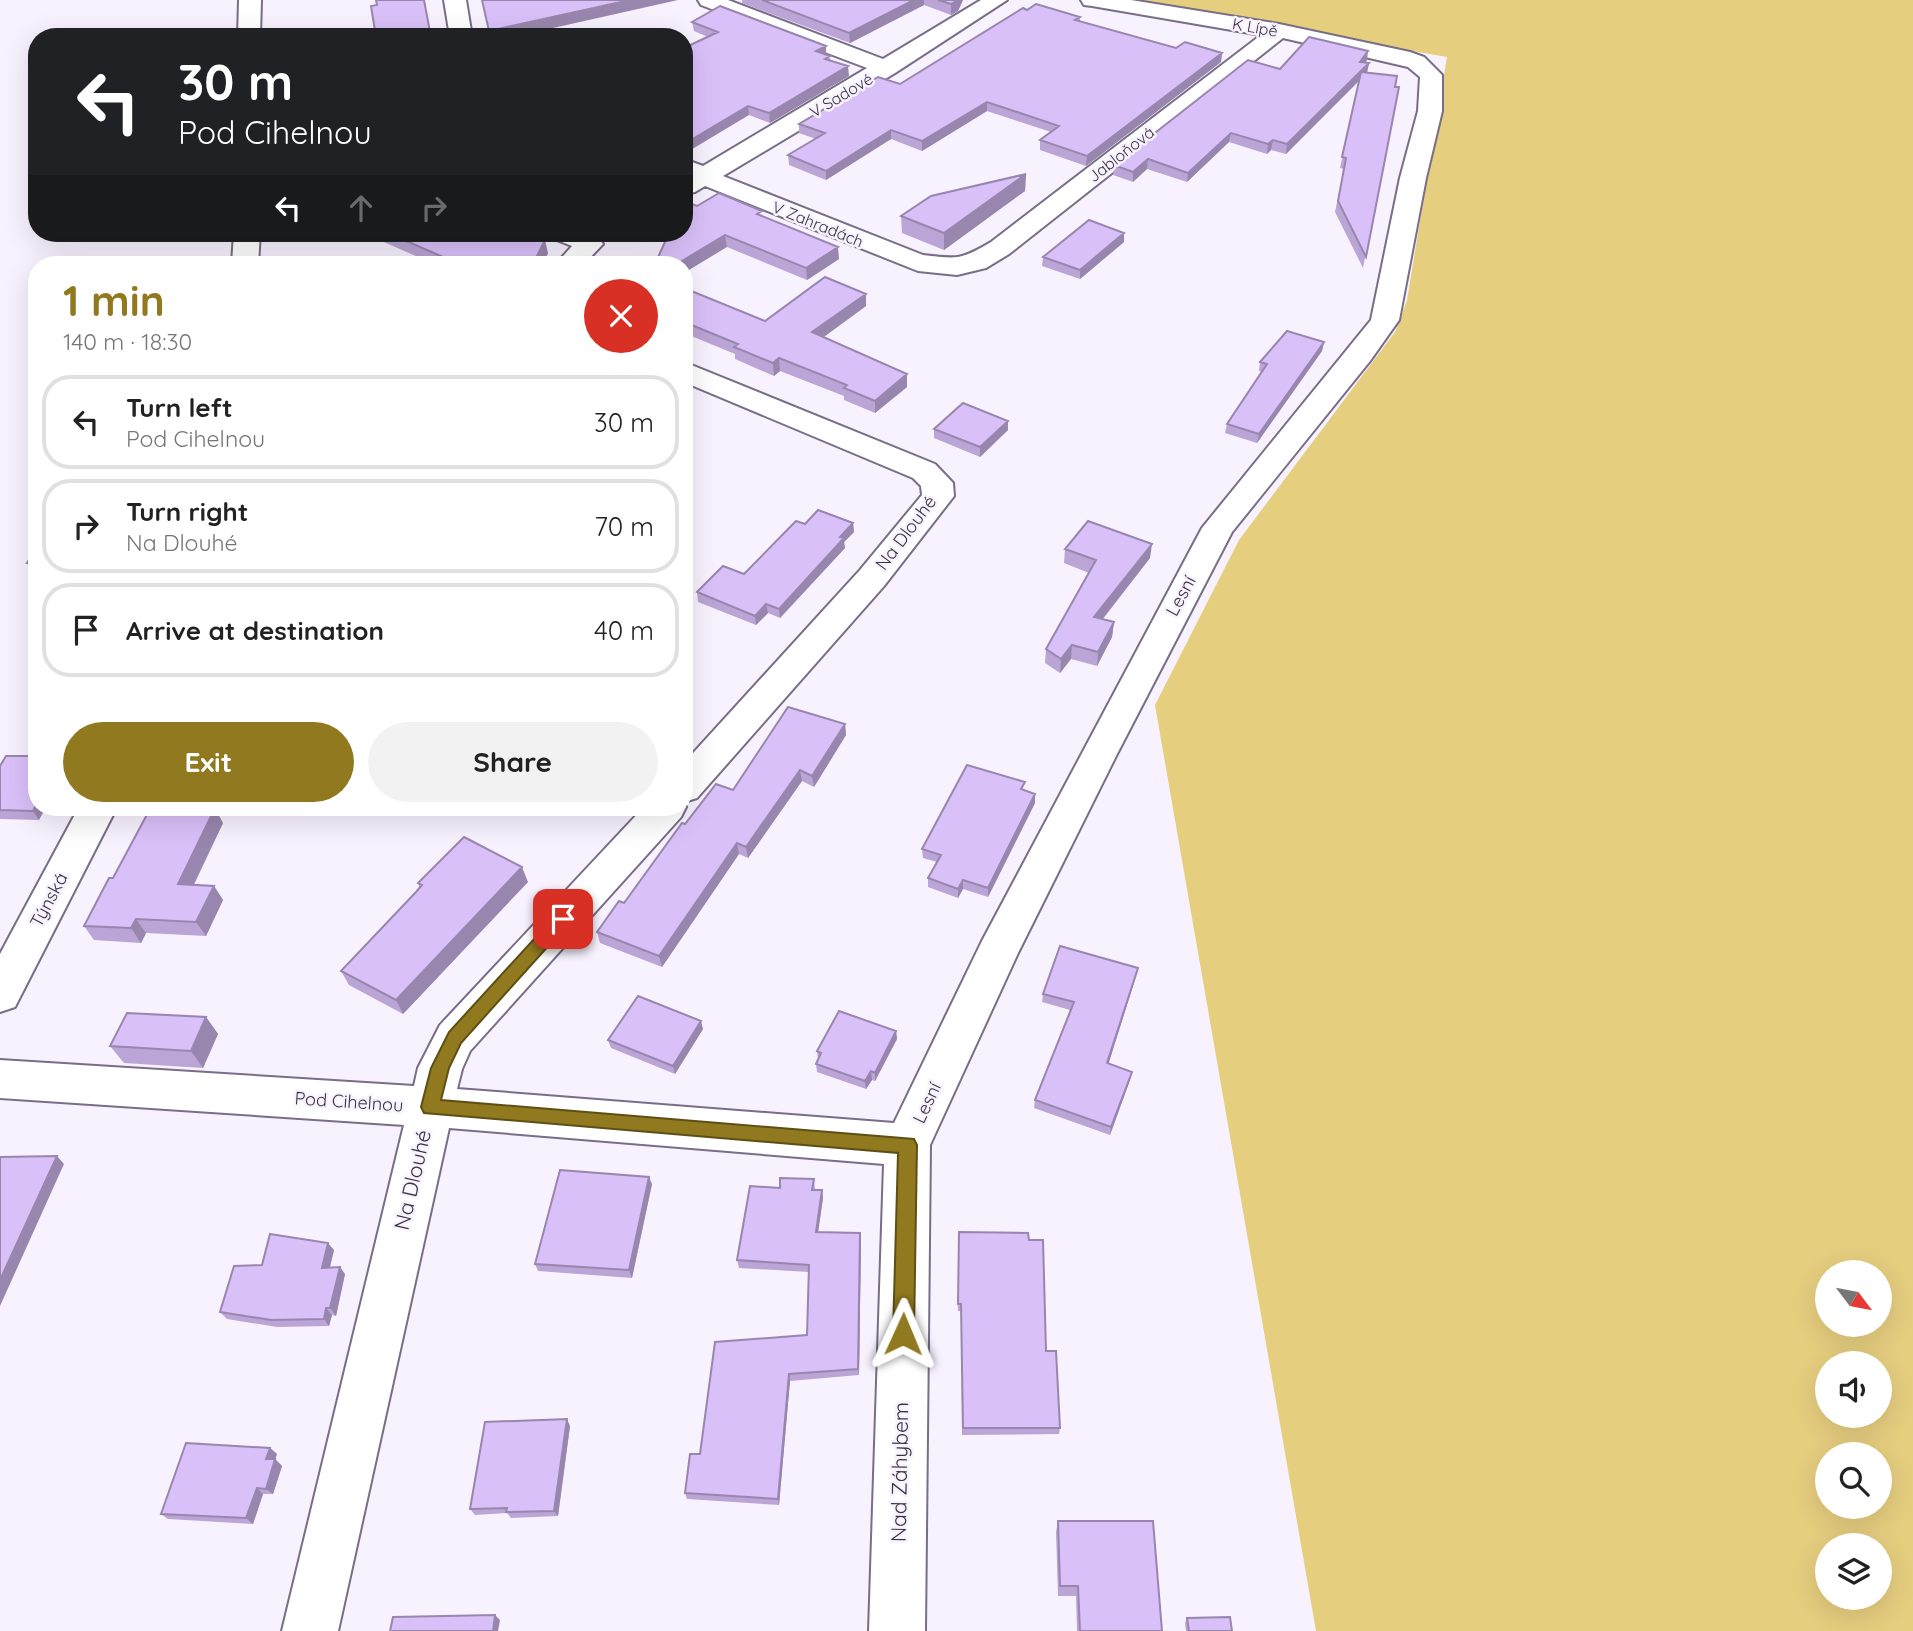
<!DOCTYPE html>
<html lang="en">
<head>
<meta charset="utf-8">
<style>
	:root { --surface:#fff; --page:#f2f2f2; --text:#222; --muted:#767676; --line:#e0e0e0; --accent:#91791f }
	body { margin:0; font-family:Quicksand,sans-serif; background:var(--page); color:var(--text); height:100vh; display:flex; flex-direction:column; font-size:26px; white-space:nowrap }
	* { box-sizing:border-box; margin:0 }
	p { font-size:23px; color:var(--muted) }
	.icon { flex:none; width:38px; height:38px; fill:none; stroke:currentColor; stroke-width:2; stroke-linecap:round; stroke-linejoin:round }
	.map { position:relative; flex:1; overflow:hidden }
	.drawer { position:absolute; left:28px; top:256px; width:665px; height:560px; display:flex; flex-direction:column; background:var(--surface); border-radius:28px; box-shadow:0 7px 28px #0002 }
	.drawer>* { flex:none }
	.hud { position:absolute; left:28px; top:28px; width:665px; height:214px; border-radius:28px; box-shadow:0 7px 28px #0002; background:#202124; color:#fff; overflow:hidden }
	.needle { width:46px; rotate:122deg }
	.buttons { position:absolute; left:1815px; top:1260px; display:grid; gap:14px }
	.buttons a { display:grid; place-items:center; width:77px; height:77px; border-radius:50%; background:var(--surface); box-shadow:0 7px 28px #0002; font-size:35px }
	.pin { position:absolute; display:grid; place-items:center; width:60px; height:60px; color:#fff; margin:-30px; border-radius:14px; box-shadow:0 4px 10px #0006 }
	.me { position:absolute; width:77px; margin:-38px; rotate:1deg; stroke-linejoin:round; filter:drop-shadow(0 0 5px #0008) }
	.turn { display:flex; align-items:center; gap:24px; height:147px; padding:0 35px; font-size:32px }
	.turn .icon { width:91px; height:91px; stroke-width:2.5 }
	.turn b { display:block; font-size:49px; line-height:60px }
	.lanes { display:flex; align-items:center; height:66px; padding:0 35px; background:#0003; justify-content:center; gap:35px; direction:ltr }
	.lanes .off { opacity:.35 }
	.round { display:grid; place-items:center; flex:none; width:74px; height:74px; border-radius:37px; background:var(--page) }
	.headline { display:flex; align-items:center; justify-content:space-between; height:119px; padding:0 35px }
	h1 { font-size:42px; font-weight:800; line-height:52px; color:var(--accent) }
	.primary-button { display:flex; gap:14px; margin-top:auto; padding:14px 35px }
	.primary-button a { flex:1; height:80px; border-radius:42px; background:var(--accent); color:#fff; font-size:28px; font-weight:800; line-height:80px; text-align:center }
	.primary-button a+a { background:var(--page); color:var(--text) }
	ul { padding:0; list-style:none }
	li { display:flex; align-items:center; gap:21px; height:94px; margin:0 14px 10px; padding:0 21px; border:4px solid var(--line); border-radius:28px }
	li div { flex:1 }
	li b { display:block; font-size:26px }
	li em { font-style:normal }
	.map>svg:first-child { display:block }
	.green { fill:#e6ce7f; fill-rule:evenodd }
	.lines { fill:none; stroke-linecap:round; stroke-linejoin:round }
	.minor-casing { stroke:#796d87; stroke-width:4 }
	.major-casing { stroke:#796d87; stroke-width:4 }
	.minor { fill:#fff; fill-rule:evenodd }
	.major { fill:#fff; fill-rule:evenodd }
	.wall { fill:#bba5d6 }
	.shaded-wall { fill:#9986ae }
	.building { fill:#dac0f9; stroke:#9986ae; stroke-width:2 }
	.route { fill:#91791f; stroke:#5e4f14; stroke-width:2 }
	.labels { text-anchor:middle; stroke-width:5; stroke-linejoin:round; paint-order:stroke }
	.far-street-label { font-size:16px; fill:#38333f; stroke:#f8f2ff }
	.street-label { font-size:18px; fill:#38333f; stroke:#f8f2ff }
	.near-street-label { font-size:21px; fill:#38333f; stroke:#f8f2ff }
</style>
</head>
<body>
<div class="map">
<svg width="1913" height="1631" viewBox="0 0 1913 1631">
	<rect width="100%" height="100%" fill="#f8f2ff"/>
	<path class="green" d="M 1117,0 L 1913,0 L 1913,1631 L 1316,1631 L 1155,705 L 1239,540 L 1395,332 L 1407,300 L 1447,57 ZM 1827,1272 L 1880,1272 L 1880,1325 L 1827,1325 ZM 1827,1363 L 1880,1363 L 1880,1416 L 1827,1416 ZM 1827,1454 L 1880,1454 L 1880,1507 L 1827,1507 ZM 1827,1545 L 1880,1545 L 1880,1598 L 1827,1598 Z"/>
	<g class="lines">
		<defs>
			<path id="minor" d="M 444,0 L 466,0 L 472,37 L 450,37 Z
				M 698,0 L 728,0 L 883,59 L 981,0 L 1007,0 L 895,73 L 723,176 L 923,255 C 957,259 961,260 991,242 L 1261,35 L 1092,6 L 1084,5 L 1081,0 L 1131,0 L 1279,24 L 1410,52 L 1424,57 L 1442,75 L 1442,111 L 1426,178 L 1399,320 L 1370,361 L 1232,532 L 1117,754 L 1018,953 L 930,1145 L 925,1631 L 869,1631 L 884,1164 L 449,1128 L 338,1631 L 282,1631 L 404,1125 L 0,1098 L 0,1060 L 414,1086 L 418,1068 L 440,1025 L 644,807 L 684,807 L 684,803 L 686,807 L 681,817 L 470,1051 L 462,1069 L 457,1089 L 894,1123 L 982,941 L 1202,528 L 1371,320 L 1400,178 L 1418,111 L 1420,77 L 1408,67 L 1283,38 L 1009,254 L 986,268 L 957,275 L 918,271 L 705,186 L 695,192 L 684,194 L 684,159 L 703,166 L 867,68 L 701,5 Z
				M 550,233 C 567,232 592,228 603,244 L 584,264 L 556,264 L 572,246 L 554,239 Z
				M 684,362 L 935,464 L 953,483 L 954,496 L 884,586 L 697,798 L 684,802 L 684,763 L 860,570 L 922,495 L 921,486 L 913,478 L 684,382 Z"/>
			<path id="major" d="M 239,0 L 261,0 L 260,37 L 238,37 Z
				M 234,233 L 260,233 L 258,264 L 232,264 Z
				M 79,807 L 117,807 L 15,1007 L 0,1012 L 0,954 Z"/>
		</defs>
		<use href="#minor" class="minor-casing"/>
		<use href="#major" class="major-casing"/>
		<use href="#minor" class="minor"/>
		<use href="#major" class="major"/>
	</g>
	<path class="wall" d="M 742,0 L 963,0 L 958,11 L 951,15 L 924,5 L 850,43 L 742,3 Z
		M 1027,10 L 1080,17 L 1080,21 L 1176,48 L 1222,53 L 1221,62 L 1086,166 L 1040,150 L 1040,140 L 1051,132 L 987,111 L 922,151 L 891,139 L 826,180 L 789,165 L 788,155 L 816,139 L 799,133 L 799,124 L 900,84 Z
		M 692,22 L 826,46 L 826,54 L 831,60 L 849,76 L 770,123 L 749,115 L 708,37 L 694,31 Z
		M 1367,60 L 1365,63 L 1369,63 L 1367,72 L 1395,87 L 1399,87 L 1363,268 L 1335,212 L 1344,169 L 1340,168 L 1359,80 L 1286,154 L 1271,150 L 1267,154 L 1229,142 L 1187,182 L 1147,169 L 1133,182 L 1113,175 L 1114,165 L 1280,69 Z
		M 1026,174 L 1025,191 L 944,250 L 902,233 L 901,216 Z
		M 697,206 L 762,216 L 839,259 L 807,280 L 727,247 Z
		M 359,233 L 528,233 L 548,253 L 543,264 L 434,264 L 370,236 L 365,237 Z
		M 1124,233 L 1124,242 L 1080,279 L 1042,266 L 1043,257 Z
		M 684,288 L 765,321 L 866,294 L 866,306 L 823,337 L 907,374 L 907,387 L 875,413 L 844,400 L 844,396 L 780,371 L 774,376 L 735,359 L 735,354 L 684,333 Z
		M 1324,342 L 1322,351 L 1257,443 L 1225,433 L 1227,424 L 1262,372 L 1259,371 L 1260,362 Z
		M 1008,421 L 1008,430 L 980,457 L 934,438 L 934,429 Z
		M 853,523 L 854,532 L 844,542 L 845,548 L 780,618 L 768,613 L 756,625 L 698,602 L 697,592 L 744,574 L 805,524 Z
		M 37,547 L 37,573 L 33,573 L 27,563 Z
		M 1065,549 L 1150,558 L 1103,619 L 1114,622 L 1112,637 L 1097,666 L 1071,659 L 1060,673 L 1045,663 L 1046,649 L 1089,573 L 1064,563 Z
		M 845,724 L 846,735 L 814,787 L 802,781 L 748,858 L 739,854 L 662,967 L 600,943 L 597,932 L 624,903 L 685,824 L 733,790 Z
		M 37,756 L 39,820 L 0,819 L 0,766 Z
		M 1025,790 L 1035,803 L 988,897 L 963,889 L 958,898 L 928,887 L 928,878 L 937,862 L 923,858 L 922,849 Z
		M 223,823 L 194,885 L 214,886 L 223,900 L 206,936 L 146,933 L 141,943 L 94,940 L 84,926 L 113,878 Z
		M 528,882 L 403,1014 L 349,985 L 341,971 L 416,892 L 420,888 L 418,883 Z
		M 1136,976 L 1108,1064 L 1130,1080 L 1110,1135 L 1034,1108 L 1035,1100 L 1070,1010 L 1042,1002 L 1043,994 Z
		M 206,1017 L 218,1034 L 203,1068 L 124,1063 L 110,1046 Z
		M 703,1029 L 675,1074 L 611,1048 L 608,1040 Z
		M 896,1031 L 897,1039 L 875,1081 L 872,1080 L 866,1089 L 817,1072 L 816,1064 L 818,1059 L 817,1051 Z
		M 814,1179 L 815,1190 L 822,1190 L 823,1198 L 818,1232 L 860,1233 L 861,1240 L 859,1375 L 790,1381 L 779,1505 L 687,1499 L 685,1493 L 700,1454 L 807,1335 L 809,1272 L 739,1268 L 737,1260 L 780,1188 Z
		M 652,1184 L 632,1278 L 538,1271 L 535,1264 Z
		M 959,1232 L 1029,1240 L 1046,1351 L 1060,1428 L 1059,1434 L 962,1435 L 961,1311 L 958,1311 Z
		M 334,1250 L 330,1267 L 345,1274 L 336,1316 L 332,1315 L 329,1326 L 277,1327 L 227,1319 L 220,1312 L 262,1265 Z
		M 570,1426 L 558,1516 L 511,1518 L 507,1513 L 475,1515 L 470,1509 Z
		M 270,1448 L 277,1454 L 275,1459 L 282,1466 L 273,1494 L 263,1494 L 253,1524 L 168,1519 L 161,1514 Z
		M 1058,1521 L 1162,1631 L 1077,1631 L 1076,1596 L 1058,1596 L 1056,1532 Z
		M 1187,1618 L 1232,1631 L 1186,1631 L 1185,1623 Z"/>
	<path class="shaded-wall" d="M 630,0 L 678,0 L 513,37 L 490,37 L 489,31 Z
		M 914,0 L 924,0 L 924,5 L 850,43 L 849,33 Z
		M 958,0 L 963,0 L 958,11 L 951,15 L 951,4 Z
		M 826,46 L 826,55 L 816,51 Z
		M 1368,51 L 1367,60 L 1358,72 L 1360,62 Z
		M 1222,53 L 1221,62 L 1086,166 L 1087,156 Z
		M 1369,63 L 1367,73 L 1286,154 L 1287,144 Z
		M 848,66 L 849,76 L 770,123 L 769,113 Z
		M 987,102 L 987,111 L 922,151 L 922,141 Z
		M 748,106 L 749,115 L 684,154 L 684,144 Z
		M 891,130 L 891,139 L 826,180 L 826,171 Z
		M 1231,133 L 1229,142 L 1187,182 L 1188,173 Z
		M 1273,140 L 1271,150 L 1267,154 L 1268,144 Z
		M 1148,159 L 1147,169 L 1133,182 L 1133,172 Z
		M 1026,174 L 1025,191 L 944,250 L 944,233 Z
		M 364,233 L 369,233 L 370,236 L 365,237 Z
		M 1124,233 L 1124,242 L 1080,279 L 1080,270 Z
		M 725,235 L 727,247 L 684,273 L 684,264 L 677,264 Z
		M 545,240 L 548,253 L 543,264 L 533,264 Z
		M 838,247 L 839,259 L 807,280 L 806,268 Z
		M 866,294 L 866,306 L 813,345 L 812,332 Z
		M 1324,342 L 1322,351 L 1257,443 L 1259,434 Z
		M 779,358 L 780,371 L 774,376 L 773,363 Z
		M 907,374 L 907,387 L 875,413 L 875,401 Z
		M 1008,421 L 1008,430 L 980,457 L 980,447 Z
		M 853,523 L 854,532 L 844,542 L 845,548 L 780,618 L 779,609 Z
		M 1152,544 L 1150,558 L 1093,631 L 1094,617 Z
		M 766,604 L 768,613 L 756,625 L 755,616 Z
		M 1114,622 L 1112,637 L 1097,666 L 1098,652 Z
		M 1072,645 L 1071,659 L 1060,673 L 1061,659 Z
		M 845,724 L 846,735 L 814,787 L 812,776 Z
		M 800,770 L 802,781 L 748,858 L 746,847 Z
		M 1035,794 L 1035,803 L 988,897 L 988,888 Z
		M 37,803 L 37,807 L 46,807 L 39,820 L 33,811 Z
		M 215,808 L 223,823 L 187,898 L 178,884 Z
		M 737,843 L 739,854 L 662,967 L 659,956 Z
		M 522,867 L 528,882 L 403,1014 L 396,1000 Z
		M 963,880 L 963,889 L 958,898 L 958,889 Z
		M 214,886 L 223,900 L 206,936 L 196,922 Z
		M 136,919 L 146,933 L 141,943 L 131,928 Z
		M 1138,968 L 1136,976 L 1106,1072 L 1107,1063 Z
		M 206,1017 L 218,1034 L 203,1068 L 191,1051 Z
		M 701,1021 L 703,1029 L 675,1074 L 673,1066 Z
		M 896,1031 L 897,1039 L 875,1081 L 875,1073 Z
		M 871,1071 L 872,1080 L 866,1089 L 865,1081 Z
		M 1132,1072 L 1130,1080 L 1110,1135 L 1111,1127 Z
		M 57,1156 L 64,1164 L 0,1306 L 0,1280 Z
		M 649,1177 L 652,1184 L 632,1278 L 629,1270 Z
		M 822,1190 L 823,1198 L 817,1240 L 816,1232 Z
		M 860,1233 L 861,1240 L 859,1375 L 858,1369 Z
		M 328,1243 L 334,1250 L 328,1275 L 322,1268 Z
		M 340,1267 L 345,1274 L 336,1316 L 330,1308 Z
		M 326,1308 L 332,1315 L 329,1326 L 324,1319 Z
		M 789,1374 L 790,1381 L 779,1505 L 778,1499 Z
		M 567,1419 L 570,1426 L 558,1516 L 554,1511 Z
		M 270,1448 L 277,1454 L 273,1465 L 266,1459 Z
		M 275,1459 L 282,1466 L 273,1494 L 266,1489 Z
		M 257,1488 L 263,1494 L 253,1524 L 246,1518 Z
		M 495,1615 L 500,1620 L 498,1631 L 493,1631 Z"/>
	<path class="building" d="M 376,0 L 424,0 L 431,37 L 376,37 L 371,6 L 377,5 Z
		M 482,0 L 630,0 L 489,31 Z
		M 762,0 L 914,0 L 849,33 Z
		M 938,0 L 958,0 L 951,4 Z
		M 1036,4 L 1080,17 L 1075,20 L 1176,48 L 1185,42 L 1222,53 L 1087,156 L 1040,140 L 1059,126 L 987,102 L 922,141 L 891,130 L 826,171 L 788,155 L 825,133 L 799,124 L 878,77 L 900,84 L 1023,8 L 1027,10 Z
		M 720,6 L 826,46 L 816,51 L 830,56 L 825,59 L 848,66 L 769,113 L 748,106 L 684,144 L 684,48 L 718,32 L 692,22 Z
		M 1309,37 L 1368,51 L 1360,62 L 1369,63 L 1287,144 L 1273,140 L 1268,144 L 1231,133 L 1188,173 L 1148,159 L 1133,172 L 1114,165 L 1248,60 L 1280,69 Z
		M 1361,72 L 1397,76 L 1395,87 L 1399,87 L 1366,257 L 1338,201 L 1346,158 L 1342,157 Z
		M 1026,174 L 944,233 L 901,216 L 931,196 Z
		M 719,193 L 762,211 L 757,214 L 838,247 L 806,268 L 725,235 L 677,264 L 655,264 L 669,233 L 684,233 L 684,201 L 697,206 Z
		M 1089,220 L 1124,233 L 1080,270 L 1043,257 Z
		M 388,233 L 528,233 L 545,240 L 533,264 L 459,264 Z
		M 825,277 L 866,294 L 812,332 L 907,374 L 875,401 L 844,388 L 847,385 L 779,358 L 773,363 L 734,347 L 738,344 L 684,322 L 684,288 L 765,321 Z
		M 1287,331 L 1324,342 L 1259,434 L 1227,424 L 1267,364 L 1260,362 Z
		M 963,403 L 1008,421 L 980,447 L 934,429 Z
		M 818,510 L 853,523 L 840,537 L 844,538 L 779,609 L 766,604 L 755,616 L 697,592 L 723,566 L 744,574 L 796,521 L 805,524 Z
		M 1088,521 L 1152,544 L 1094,617 L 1114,622 L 1098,652 L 1072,645 L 1061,659 L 1046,649 L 1096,560 L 1065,549 Z
		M 37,547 L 37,563 L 27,563 Z
		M 788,707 L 845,724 L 812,776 L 800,770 L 746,847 L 737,843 L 659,956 L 597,932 L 619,901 L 624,903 L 682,823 L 685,824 L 716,784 L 733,790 Z
		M 6,756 L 37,756 L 37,803 L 33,811 L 0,810 L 0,766 Z
		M 967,765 L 1025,782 L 1021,789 L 1035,794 L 988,888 L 963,880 L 958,889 L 928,878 L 941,855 L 922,849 Z
		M 151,807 L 215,808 L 178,884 L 214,886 L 196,922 L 136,919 L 131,928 L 84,926 L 109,878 L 113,878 Z
		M 464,837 L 522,867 L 396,1000 L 341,971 L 416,892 L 422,885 L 418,883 Z
		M 1060,946 L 1138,968 L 1107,1063 L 1132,1072 L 1111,1127 L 1035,1100 L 1074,1002 L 1043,994 Z
		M 638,996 L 701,1021 L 673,1066 L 608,1040 Z
		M 839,1011 L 896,1031 L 875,1073 L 871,1071 L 865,1081 L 816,1064 L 821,1053 L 817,1051 Z
		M 127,1013 L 206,1017 L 191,1051 L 110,1046 Z
		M 57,1156 L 0,1280 L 0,1157 Z
		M 560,1170 L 649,1177 L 629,1270 L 535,1264 Z
		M 780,1178 L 814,1179 L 812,1190 L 822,1190 L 816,1232 L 860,1233 L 858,1369 L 789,1374 L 778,1499 L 685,1493 L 690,1454 L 700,1454 L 715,1342 L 807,1335 L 809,1265 L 737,1260 L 750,1186 L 780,1188 Z
		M 959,1232 L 1028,1233 L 1029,1240 L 1043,1240 L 1046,1351 L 1056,1351 L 1060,1428 L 963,1428 L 961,1304 L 958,1304 Z
		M 270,1234 L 328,1243 L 322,1268 L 340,1267 L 330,1308 L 326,1308 L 324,1319 L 271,1320 L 220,1312 L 234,1266 L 262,1265 Z
		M 567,1419 L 554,1511 L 506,1512 L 507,1508 L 470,1509 L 485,1422 Z
		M 186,1443 L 270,1448 L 266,1459 L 275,1459 L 266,1489 L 257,1488 L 246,1518 L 161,1514 Z
		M 1058,1521 L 1153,1521 L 1162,1631 L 1080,1631 L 1078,1586 L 1060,1586 Z
		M 495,1615 L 493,1631 L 390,1631 L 393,1617 Z
		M 1230,1617 L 1232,1631 L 1189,1631 L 1187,1618 Z"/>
	<path class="route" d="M 563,912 L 569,914 L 572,919 L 569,923 L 461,1043 L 449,1068 L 441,1100 L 914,1139 L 917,1145 L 914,1334 L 911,1341 L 903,1344 L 896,1341 L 893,1334 L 898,1153 L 424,1113 L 421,1107 L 431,1068 L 449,1032 L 557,914 Z"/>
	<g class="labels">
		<g class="far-street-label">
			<text transform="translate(1255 27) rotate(10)" y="6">K Lípě</text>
			<text transform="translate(841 95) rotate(-31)" y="6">V Sadové</text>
			<text transform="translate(1121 154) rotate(-38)" y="6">Jabloňová</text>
			<text transform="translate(818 224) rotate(22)" y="6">V Zahradách</text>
		</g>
		<g class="street-label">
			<text transform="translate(906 533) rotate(-53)" y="6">Na Dlouhé</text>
			<text transform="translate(1181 596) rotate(-62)" y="6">Lesní</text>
			<text transform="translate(49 900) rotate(-62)" y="6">Týnská</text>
			<text transform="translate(349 1102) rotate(4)" y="6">Pod Cihelnou</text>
			<text transform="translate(927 1103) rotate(-65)" y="6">Lesní</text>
		</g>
		<g class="near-street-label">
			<text transform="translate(413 1180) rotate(-77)" y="7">Na Dlouhé</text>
			<text transform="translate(900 1472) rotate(-89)" y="7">Nad Záhybem</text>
		</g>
	</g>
</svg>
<div class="buttons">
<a><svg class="needle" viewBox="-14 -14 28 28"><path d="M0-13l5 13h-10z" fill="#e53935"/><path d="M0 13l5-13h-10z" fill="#767676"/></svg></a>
<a><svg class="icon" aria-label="sound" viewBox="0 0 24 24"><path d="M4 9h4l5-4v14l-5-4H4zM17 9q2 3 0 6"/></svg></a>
<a><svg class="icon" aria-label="search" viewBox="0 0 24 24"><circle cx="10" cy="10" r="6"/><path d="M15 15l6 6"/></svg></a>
<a><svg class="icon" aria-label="layers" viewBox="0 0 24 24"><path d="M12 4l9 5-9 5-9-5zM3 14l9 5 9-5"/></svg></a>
</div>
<div class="pin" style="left:563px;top:919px;background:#d93025"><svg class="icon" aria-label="arrive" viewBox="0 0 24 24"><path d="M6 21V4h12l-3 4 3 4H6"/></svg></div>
<svg class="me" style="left:903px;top:1334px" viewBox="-20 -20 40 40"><path d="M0-17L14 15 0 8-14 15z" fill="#91791f" stroke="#fff" stroke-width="4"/></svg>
<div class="hud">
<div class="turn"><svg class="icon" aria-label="left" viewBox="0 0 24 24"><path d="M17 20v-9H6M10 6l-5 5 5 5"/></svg><div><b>30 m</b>Pod Cihelnou</div></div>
<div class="lanes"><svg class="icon" aria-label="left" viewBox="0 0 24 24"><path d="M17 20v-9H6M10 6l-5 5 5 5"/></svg><svg class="icon off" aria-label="ahead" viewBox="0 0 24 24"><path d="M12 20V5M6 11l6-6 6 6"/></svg><svg class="icon off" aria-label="right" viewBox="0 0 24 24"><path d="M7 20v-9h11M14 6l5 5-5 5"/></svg></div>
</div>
<section class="drawer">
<div class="headline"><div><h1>1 min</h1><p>140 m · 18:30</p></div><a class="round" style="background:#d93025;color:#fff"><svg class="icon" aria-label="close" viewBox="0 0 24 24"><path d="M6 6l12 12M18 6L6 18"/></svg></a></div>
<ul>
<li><svg class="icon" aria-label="left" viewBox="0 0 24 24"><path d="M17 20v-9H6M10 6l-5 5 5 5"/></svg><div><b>Turn left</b><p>Pod Cihelnou</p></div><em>30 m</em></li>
<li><svg class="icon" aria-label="right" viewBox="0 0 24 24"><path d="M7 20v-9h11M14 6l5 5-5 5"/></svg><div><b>Turn right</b><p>Na Dlouhé</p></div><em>70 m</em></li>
<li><svg class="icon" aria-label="arrive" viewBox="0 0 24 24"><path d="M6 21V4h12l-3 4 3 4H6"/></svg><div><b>Arrive at destination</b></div><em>40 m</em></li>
</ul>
<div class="primary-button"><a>Exit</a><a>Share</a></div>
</section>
</div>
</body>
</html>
